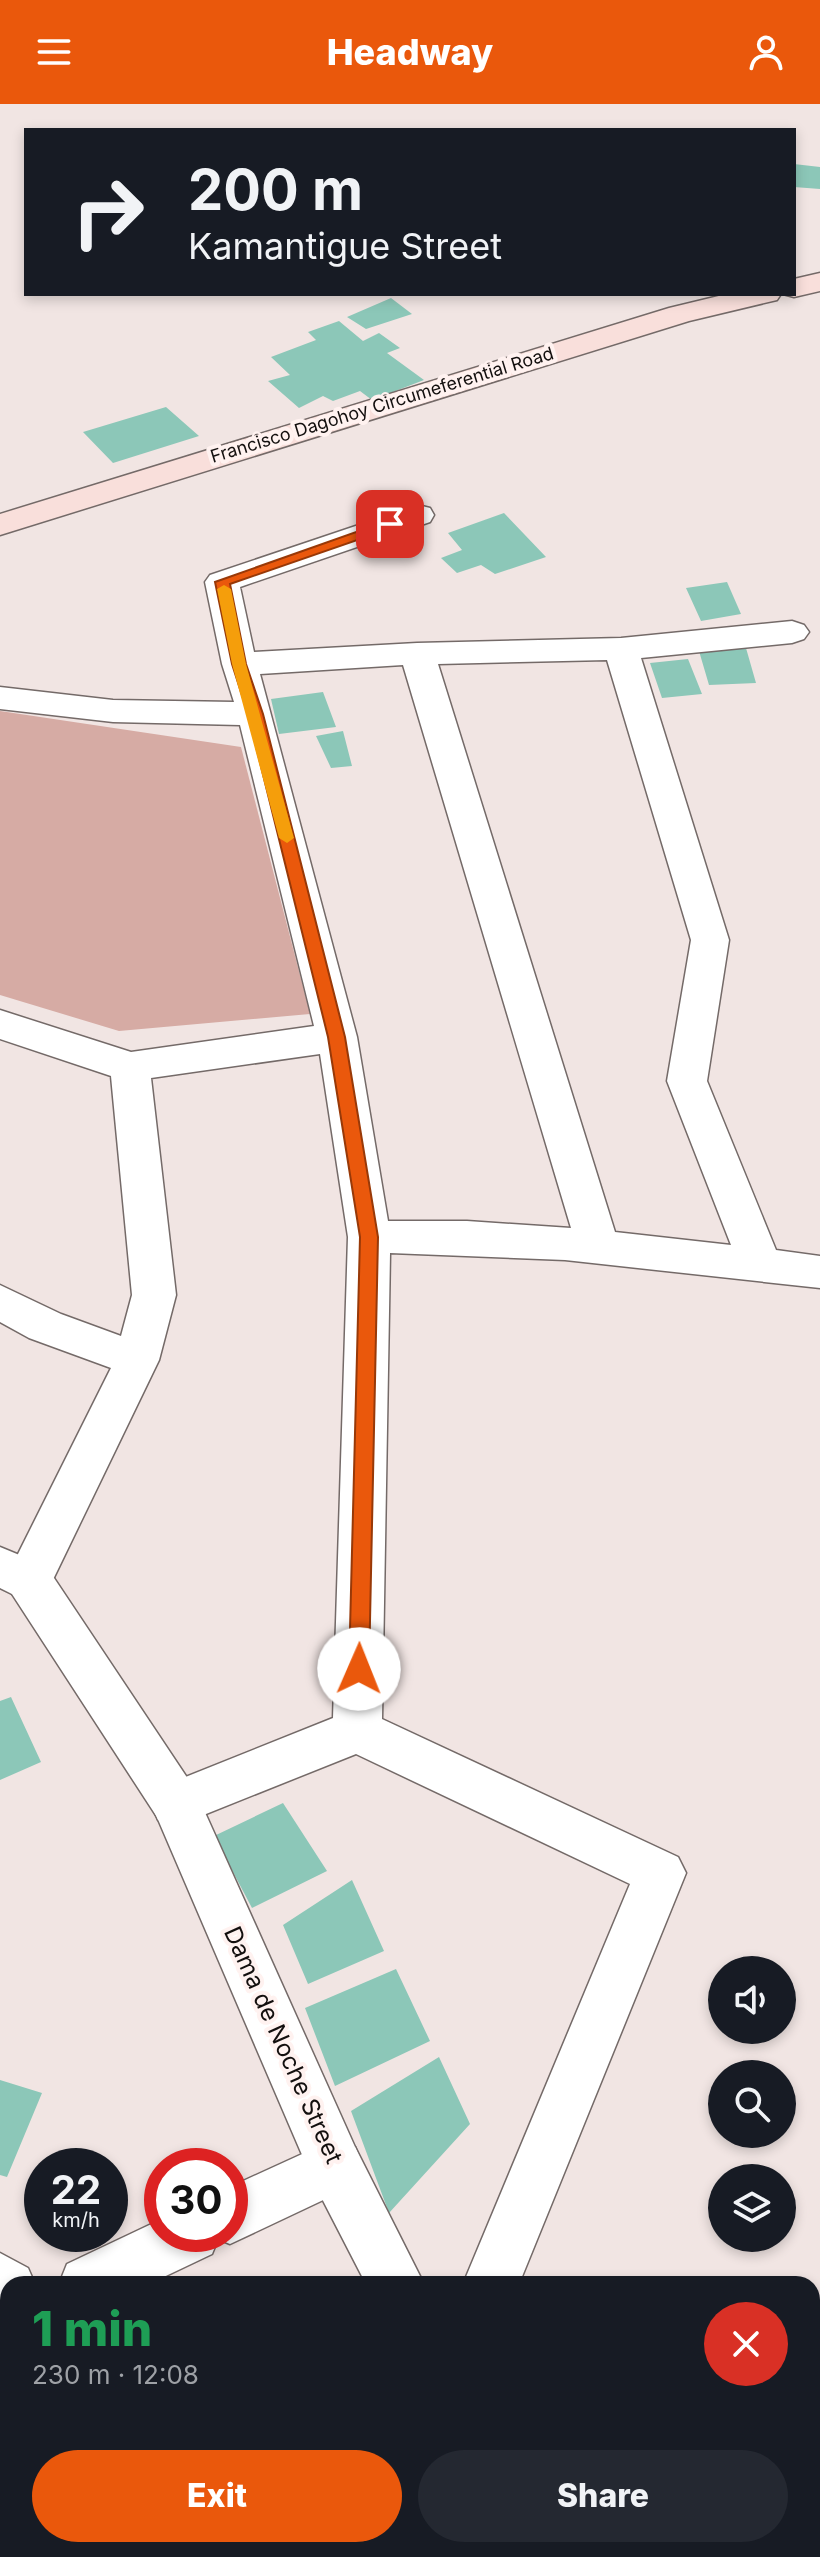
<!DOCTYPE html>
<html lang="en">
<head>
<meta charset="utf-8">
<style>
	:root { --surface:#171b24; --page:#242831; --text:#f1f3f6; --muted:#9ea1a6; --accent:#ea580c }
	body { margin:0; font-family:Inter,sans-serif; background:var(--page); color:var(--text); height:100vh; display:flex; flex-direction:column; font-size:30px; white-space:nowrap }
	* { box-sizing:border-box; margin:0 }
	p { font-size:26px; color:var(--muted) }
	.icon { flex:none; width:44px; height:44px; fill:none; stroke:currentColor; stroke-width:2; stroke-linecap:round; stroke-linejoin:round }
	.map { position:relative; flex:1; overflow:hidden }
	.details { position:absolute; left:0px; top:2172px; width:820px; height:282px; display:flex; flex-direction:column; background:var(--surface); border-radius:24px 24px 0 0; box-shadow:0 4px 12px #0003 }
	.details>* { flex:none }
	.guide { position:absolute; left:24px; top:24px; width:772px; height:168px; border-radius:0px; box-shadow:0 4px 12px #0003; background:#171b24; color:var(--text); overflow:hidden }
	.tools { position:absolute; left:708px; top:1852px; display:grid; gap:16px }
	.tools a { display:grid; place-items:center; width:88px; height:88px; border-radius:50%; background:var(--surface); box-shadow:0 4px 12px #0003; font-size:40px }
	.speed { position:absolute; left:24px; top:2044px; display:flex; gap:16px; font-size:40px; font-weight:700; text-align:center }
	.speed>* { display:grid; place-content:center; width:104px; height:104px; border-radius:50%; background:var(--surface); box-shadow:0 4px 12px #0003; line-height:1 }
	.speed small { font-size:20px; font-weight:400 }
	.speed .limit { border:12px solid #d22; background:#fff; color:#111 }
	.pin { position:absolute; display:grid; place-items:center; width:68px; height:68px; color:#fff; margin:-34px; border-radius:16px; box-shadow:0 4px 12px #0006 }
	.me { position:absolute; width:88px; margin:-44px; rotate:1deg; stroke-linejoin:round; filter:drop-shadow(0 0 6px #0008) }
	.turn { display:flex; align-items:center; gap:28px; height:168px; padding:0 32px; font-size:36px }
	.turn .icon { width:104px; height:104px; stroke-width:2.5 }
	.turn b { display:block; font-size:56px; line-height:68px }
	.round { display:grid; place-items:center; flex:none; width:84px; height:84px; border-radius:42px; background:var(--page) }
	.head { display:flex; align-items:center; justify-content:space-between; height:136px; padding:0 32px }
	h1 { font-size:48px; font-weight:800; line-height:60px; color:#1e9e55 }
	.action { display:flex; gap:16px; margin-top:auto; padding:16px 32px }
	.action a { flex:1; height:92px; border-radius:48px; background:var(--accent); color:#fff; font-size:32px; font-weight:800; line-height:92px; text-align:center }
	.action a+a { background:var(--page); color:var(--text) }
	header { display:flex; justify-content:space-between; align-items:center; height:104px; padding:0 32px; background:var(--accent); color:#fff; font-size:36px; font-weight:800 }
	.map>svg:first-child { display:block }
	.green { fill:#d6aba4 }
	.building { fill:#8cc7b8 }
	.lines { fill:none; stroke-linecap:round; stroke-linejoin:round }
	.minor-casing { stroke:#746a68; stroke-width:3 }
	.tertiary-casing { stroke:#746a68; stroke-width:3 }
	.secondary-casing { stroke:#746a68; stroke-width:3 }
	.minor { fill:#fff; fill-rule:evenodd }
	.tertiary { fill:#fff; fill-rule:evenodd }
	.secondary { fill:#f9dfdb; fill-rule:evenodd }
	.route { fill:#ea580c; stroke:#983908; stroke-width:2 }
	.slow { fill:#f59e0b }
	.labels { text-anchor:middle; stroke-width:8; stroke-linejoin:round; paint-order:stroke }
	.far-street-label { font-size:18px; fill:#130f0e; stroke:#fff2f0 }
	.near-street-label { font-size:24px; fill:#130f0e; stroke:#fff2f0 }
</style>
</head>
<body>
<header><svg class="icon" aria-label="menu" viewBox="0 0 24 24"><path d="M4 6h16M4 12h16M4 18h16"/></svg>Headway<svg class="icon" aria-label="person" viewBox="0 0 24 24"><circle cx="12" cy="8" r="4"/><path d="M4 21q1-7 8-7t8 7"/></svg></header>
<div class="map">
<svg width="820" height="2453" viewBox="0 0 820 2453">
	<rect width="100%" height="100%" fill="#f1e5e3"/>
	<path class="green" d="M 0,607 L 241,643 L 310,910 L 119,927 L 0,891 Z"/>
	<path class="building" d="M 794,60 L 820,63 L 820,85 L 794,83 Z
		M 391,194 L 412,210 L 366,225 L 347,213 Z
		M 339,217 L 363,237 L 379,229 L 400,244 L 387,249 L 424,276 L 372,296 L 360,287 L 333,297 L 323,292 L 299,304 L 268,277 L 290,271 L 271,253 L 316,236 L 308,228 Z
		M 166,303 L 199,332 L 113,359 L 83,328 Z
		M 504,409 L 546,453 L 495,470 L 481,461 L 457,469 L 441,454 L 462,446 L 448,429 Z
		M 727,478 L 741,510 L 701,517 L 686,484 Z
		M 746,544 L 756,579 L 709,581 L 699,547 Z
		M 688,555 L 702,590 L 662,594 L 650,559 Z
		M 323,588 L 336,623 L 279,630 L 271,595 Z
		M 343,627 L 352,662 L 331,664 L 316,632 Z
		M 11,1593 L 41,1658 L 0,1676 L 0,1597 Z
		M 283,1699 L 327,1767 L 252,1804 L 214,1732 Z
		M 352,1776 L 384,1847 L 308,1880 L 283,1821 Z
		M 396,1865 L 430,1937 L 335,1982 L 305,1904 Z
		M 439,1953 L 470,2020 L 389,2109 L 351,2007 Z
		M 0,1976 L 42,1989 L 7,2073 L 0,2071 Z"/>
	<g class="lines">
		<defs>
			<path id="minor" d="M 418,401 L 430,404 L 434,411 L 430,418 L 240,483 L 254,548 L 417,539 L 621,534 L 792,517 L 804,521 L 809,528 L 804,535 L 792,539 L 641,554 L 729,836 L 707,977 L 776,1146 L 820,1152 L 820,1184 L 565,1156 L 390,1149 L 382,1615 L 678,1753 L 686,1769 L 519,2180 L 463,2180 L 630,1780 L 356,1650 L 176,1722 L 158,1716 L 151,1700 L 158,1684 L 333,1614 L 348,1133 L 320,950 L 151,974 L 176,1191 L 159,1256 L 46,1490 L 29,1496 L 12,1490 L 5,1476 L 111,1264 L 29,1234 L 0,1218 L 0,1181 L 61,1210 L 121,1232 L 132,1191 L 111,972 L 0,935 L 0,906 L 131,948 L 314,922 L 240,621 L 113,618 L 0,605 L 0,583 L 113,596 L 234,598 L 222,560 L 205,478 L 210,471 ZM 607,556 L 691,836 L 667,977 L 731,1141 L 615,1128 L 438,560 ZM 403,561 L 571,1124 L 467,1117 L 388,1117 L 357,933 L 260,570 Z
				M 335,2035 L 355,2043 L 363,2062 L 355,2081 L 230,2140 L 218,2135 L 212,2150 L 149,2180 L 59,2180 L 67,2160 L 162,2115 L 162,2130 L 230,2130 L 230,2083 Z
				M 0,2149 L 28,2164 L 35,2180 L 8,2180 L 8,2247 L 0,2251 Z"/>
			<path id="tertiary" d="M 0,1443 L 46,1462 L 194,1684 L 355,2043 L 424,2180 L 366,2180 L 315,2081 L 157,1713 L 12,1490 L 0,1484 Z
				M 310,2446 L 374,2446 L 371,2453 L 307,2453 Z"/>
			<path id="secondary" d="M 820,169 L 820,187 L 794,193 L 783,190 L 794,190 L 794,175 Z
				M 727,190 L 781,190 L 777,196 L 689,217 L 0,431 L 0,410 L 669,204 Z"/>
		</defs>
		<use href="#minor" class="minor-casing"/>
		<use href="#tertiary" class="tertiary-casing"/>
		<use href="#secondary" class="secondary-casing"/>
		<use href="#minor" class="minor"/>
		<use href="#tertiary" class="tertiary"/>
		<use href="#secondary" class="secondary"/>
	</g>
	<path class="route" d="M 390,416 L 397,420 L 395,423 L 230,480 L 246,560 L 263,610 L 345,933 L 378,1133 L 369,1565 L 366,1571 L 359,1574 L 352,1571 L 349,1565 L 360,1133 L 328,933 L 248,610 L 232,560 L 215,478 Z"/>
	<path class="slow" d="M 224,481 L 231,485 L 246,560 L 294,734 L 287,739 L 279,734 L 232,560 L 217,485 Z"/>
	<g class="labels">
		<g class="far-street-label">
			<text transform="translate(382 301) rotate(-17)" y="6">Francisco Dagohoy Circumeferential Road</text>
		</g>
		<g class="near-street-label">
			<text transform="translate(283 1941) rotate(66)" y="8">Dama de Noche Street</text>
		</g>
	</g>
</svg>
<div class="tools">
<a><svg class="icon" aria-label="sound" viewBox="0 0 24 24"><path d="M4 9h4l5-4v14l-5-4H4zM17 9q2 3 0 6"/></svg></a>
<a><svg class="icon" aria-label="search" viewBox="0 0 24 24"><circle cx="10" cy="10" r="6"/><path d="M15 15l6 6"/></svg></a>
<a><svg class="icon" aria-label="layers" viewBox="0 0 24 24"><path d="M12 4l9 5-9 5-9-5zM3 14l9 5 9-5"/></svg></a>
</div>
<div class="speed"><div>22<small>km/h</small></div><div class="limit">30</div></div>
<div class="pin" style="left:390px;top:420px;background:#d93025"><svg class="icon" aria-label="arrive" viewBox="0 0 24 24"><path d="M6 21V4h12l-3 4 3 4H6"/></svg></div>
<svg class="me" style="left:359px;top:1565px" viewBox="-20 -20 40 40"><circle r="19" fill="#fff"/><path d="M0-13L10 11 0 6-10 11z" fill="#ea580c"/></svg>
<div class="guide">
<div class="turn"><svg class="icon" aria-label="right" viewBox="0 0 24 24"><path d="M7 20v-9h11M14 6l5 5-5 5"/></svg><div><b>200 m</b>Kamantigue Street</div></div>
</div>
<section class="details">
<div class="head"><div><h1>1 min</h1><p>230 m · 12:08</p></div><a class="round" style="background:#d93025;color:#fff"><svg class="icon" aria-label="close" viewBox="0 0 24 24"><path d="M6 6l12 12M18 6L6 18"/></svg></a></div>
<div class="action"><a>Exit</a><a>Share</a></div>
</section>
</div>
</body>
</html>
